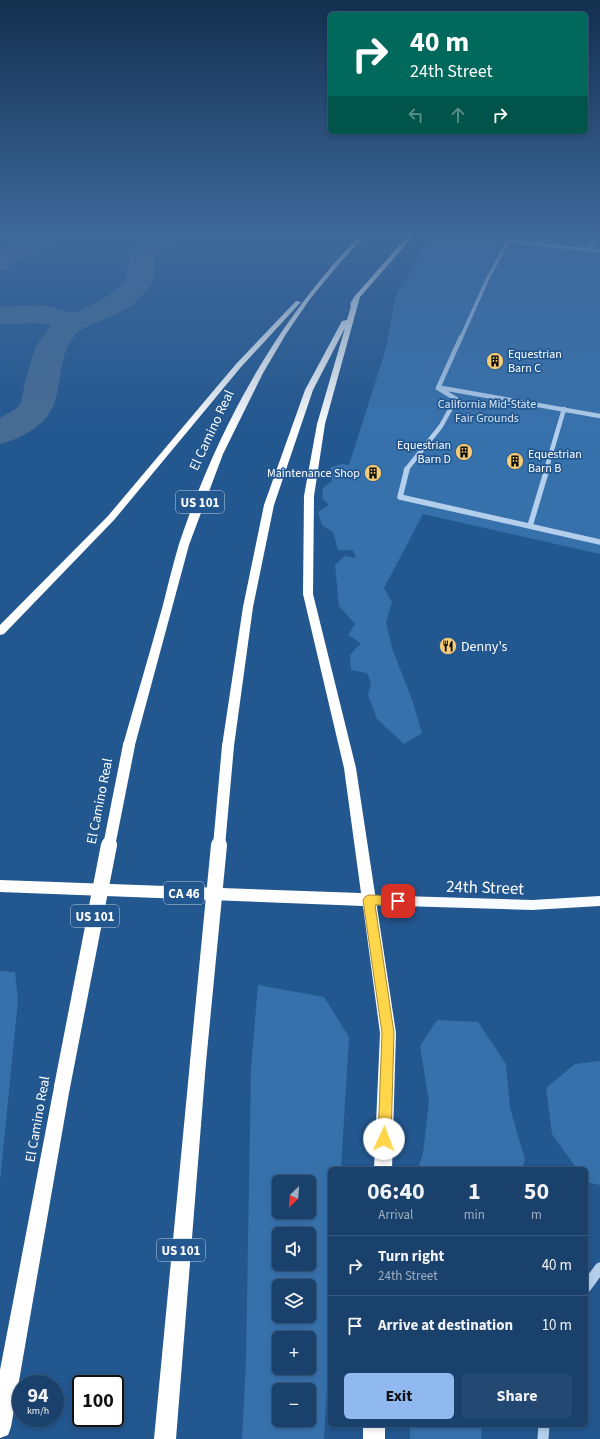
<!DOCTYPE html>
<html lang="en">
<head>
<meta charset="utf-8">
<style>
	:root { --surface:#1a416b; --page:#234871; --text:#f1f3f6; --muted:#9fafc1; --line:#385a7e; --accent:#90b9f0 }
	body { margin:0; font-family:"Source Sans 3",sans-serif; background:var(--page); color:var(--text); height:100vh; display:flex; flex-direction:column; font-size:15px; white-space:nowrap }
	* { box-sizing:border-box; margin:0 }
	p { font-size:13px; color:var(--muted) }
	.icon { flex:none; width:22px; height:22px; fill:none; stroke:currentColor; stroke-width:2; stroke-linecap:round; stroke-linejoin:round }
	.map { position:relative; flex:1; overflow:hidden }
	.panel { position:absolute; left:328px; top:1167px; width:260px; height:260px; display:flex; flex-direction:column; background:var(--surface); border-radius:6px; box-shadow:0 2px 6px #0003,0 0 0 1px var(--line) }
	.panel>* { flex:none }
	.hud { position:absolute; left:328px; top:12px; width:260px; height:122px; border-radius:6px; box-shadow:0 2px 6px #0003,0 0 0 1px var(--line); background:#00695c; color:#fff; overflow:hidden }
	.needle { width:26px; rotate:205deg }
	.controls { position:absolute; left:272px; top:1175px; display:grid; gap:8px }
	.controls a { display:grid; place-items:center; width:44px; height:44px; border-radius:6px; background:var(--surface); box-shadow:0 2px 6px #0003,0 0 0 1px var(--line); font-size:20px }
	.speed { position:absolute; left:12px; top:1375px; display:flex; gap:8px; font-size:20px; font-weight:700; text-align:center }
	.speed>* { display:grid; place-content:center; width:52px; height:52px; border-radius:50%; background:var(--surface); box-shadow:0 2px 6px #0003,0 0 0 1px var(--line); line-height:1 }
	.speed small { font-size:10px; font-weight:400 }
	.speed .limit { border:2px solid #111; border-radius:6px; background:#fff; color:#111 }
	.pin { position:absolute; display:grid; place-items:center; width:34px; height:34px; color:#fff; margin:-17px; border-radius:8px; box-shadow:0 2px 6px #0006 }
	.me { position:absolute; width:44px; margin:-22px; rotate:2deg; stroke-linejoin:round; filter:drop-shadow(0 0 3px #0008) }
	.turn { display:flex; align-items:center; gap:14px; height:84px; padding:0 16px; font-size:18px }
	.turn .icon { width:52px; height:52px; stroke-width:2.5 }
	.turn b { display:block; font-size:28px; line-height:34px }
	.lanes { display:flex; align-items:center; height:38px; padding:0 16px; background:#0003; justify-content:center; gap:20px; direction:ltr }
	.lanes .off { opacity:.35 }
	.eta { display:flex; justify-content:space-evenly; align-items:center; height:68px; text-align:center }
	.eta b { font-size:24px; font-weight:700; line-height:28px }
	.cta { display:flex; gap:8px; margin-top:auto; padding:8px 16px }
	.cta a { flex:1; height:46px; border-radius:6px; background:var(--accent); color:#111; font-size:16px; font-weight:700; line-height:46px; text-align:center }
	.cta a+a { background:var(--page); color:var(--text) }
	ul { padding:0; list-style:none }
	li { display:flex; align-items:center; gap:12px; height:60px; padding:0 16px; border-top:1px solid var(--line) }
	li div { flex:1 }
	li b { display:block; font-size:15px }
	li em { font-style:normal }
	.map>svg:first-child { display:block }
	.green { fill:#3771ac; fill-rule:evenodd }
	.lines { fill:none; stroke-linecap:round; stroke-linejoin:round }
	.river { fill:#476c93; fill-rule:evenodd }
	.minor-far3 { stroke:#b3cfec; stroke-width:3.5 }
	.minor-far2 { stroke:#b3cfec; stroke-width:4.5 }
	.minor-far1 { stroke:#b3cfec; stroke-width:5.5 }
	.minor { stroke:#b3cfec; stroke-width:11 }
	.major { fill:#f8fbff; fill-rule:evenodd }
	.highway { fill:#fff; fill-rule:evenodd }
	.highway-bridge-far1 { stroke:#fff; stroke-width:12 }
	.highway-bridge { stroke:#fff; stroke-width:16 }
	.route { fill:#ffd54a; stroke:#a68a30 }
	.labels { text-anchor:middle; stroke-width:3.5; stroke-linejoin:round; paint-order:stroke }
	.far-poi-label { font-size:12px; fill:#fff; stroke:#23578f; text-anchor:start }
	.far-park-label { font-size:12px; fill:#d8e8f9; stroke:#23578f }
	.shield { fill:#23578f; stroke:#bdcddd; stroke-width:1 }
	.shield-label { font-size:13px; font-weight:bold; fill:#fff }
	.street-label { font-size:14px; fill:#fff; stroke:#23578f }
	.poi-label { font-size:14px; fill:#fff; stroke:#23578f; text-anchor:start }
	.near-street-label { font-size:17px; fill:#fff; stroke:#23578f }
</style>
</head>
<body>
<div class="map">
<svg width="600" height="1439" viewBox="0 0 600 1439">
	<rect width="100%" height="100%" fill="#23578f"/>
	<path class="green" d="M 436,232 L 600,232 L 600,554 L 423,514 L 384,588 L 392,602 L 386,622 L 392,648 L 412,700 L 422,733 L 404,744 L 377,719 L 368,695 L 371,683 L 367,673 L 351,670 L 350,655 L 361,643 L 348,635 L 355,624 L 339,606 L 335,565 L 345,556 L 356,558 L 353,550 L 338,550 L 333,532 L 322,525 L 318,512 L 329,505 L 322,498 L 323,488 L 332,481 L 331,467 L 342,464 L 349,465 L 386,348 L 395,298 L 428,241 Z
		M 0,971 L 15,972 L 18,1000 L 0,1181 Z
		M 258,985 L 324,997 L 349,1037 L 341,1169 L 330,1169 L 330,1345 L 324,1439 L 242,1439 L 246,1361 L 251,1069 ZM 279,1182 L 309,1182 L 309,1212 L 279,1212 ZM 279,1234 L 309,1234 L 309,1264 L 279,1264 ZM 279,1286 L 309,1286 L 309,1316 L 279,1316 ZM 279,1338 L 309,1338 L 309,1368 L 279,1368 ZM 279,1390 L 309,1390 L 309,1420 L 279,1420 Z
		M 437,1020 L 478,1022 L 506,1064 L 510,1108 L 525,1160 L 522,1169 L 418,1169 L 423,1153 L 429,1102 L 420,1046 Z
		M 600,1061 L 600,1185 L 586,1182 L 586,1169 L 577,1169 L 552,1134 L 546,1088 L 575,1064 Z
		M 410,1425 L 482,1425 L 481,1439 L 410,1439 Z"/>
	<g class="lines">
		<path class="river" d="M 37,232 L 67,232 L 64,237 L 16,261 L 9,268 L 0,270 L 0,250 Z
			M 154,232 L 181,232 C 175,241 163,246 157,255 C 153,262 155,268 154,275 C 152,287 141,297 133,304 C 119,316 83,325 75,335 C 59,354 62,379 55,401 C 49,424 21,439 0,444 L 0,418 L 17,408 L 21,402 L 26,378 L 35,348 L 51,325 L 41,323 L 0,324 L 0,306 C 15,307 31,305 46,306 C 54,307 65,313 73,312 C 85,311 117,292 125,281 C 128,276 126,273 127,267 C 129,251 143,241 154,232 Z"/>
		<path class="minor-far3" d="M 508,241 L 600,251
			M 588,250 L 600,232
			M 461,338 L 487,280 L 513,232"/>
		<path class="minor-far2" d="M 438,388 L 461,337
			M 442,388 L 600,416
			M 406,470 L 441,426 L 456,399 L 438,388
			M 546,470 L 564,409"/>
		<path class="minor-far1" d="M 407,469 L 400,497 L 600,542
			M 530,526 L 547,469"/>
		<path class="minor" d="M 586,1287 L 600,1268
			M 543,1439 L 544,1425"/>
		<path class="major" d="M 368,895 L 532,900 L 600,896 L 600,906 L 532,910 L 368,905 L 364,904 L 362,900 L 364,896 Z"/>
		<path class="highway" d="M 363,232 L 369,232 L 338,265 L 310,299 L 286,334 L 263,373 L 223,454 L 189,545 L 135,745 L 133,748 L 129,750 L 125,748 L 123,745 C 136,699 150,652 163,605 C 168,585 173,564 179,544 C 218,427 277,320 363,232 Z
			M 411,232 L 417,232 L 360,297 L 325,424 L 314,496 L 313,594 L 356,768 L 396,1033 L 392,1169 L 374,1169 L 380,1033 L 363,906 L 0,892 L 0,880 L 361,893 L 344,768 L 303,594 L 304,496 L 317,424 L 345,328 L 313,390 L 274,505 L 253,607 L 234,746 L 232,749 L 228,751 L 224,749 L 222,746 L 243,607 L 264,505 L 305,390 L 342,321 L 347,320 L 351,306 L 350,304 L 354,297 Z
			M 296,301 L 301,302 L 241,367 L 114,520 L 4,634 L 0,635 L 0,625 L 108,516 L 236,364 Z
			M 198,1054 L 204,1056 L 206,1062 L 176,1439 L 154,1439 L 190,1062 L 192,1056 Z
			M 62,1079 L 68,1081 L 70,1087 L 11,1427 L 8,1435 L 0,1438 L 0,1370 L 54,1087 L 56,1081 Z
			M 363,1425 L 385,1425 L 385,1439 L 363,1439 Z"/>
		<path class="highway-bridge-far1" d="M 109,846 L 129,745
			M 219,846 L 228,746"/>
		<path class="highway-bridge" d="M 198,1062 L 219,845
			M 62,1087 L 109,845"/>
	</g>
	<linearGradient id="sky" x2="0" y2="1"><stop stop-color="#13304f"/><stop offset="0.54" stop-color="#3f699b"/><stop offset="1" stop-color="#3f699b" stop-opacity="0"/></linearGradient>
	<rect width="600" height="433" fill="url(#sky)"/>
	<path class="route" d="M 368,895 L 398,896 L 402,898 L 404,901 L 402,905 L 375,905 L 394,1033 L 391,1139 L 389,1144 L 384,1146 L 380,1144 L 378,1139 L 382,1033 L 363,900 L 365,897 Z"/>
	<defs>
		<symbol id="building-disc" viewBox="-11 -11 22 22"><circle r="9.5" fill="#f7cc76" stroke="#23578f"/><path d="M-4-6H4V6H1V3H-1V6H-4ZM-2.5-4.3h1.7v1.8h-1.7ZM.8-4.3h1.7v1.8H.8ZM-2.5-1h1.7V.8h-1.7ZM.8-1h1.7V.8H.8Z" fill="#111"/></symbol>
		<symbol id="restaurant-disc" viewBox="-11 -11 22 22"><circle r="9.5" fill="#f7cc76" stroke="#23578f"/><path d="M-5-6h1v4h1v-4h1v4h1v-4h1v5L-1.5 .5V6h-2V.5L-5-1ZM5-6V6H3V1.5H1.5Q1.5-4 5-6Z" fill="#111"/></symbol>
	</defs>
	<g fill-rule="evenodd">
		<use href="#building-disc" x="485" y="351" width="20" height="20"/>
		<use href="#building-disc" x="454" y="442" width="20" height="20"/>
		<use href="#building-disc" x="505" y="451" width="20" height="20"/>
		<use href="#building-disc" x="363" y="463" width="20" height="20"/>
		<use href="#restaurant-disc" x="438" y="636" width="20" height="20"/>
	</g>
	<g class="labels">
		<g class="far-poi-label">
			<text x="508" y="358">Equestrian<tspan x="508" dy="14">Barn C</tspan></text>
			<text x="451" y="449" text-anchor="end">Equestrian<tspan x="451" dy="14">Barn D</tspan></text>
			<text x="528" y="458">Equestrian<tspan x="528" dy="14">Barn B</tspan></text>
			<text x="360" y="477" text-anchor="end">Maintenance Shop</text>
		</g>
		<g class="far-park-label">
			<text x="487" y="408">California Mid-State<tspan x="487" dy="14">Fair Grounds</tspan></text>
		</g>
		<g class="shield">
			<rect x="176" y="491" width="48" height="22" rx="3"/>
			<rect x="164" y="882" width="40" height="22" rx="3"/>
			<rect x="71" y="905" width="48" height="22" rx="3"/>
			<rect x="157" y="1239" width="48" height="22" rx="3"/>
		</g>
		<g class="shield-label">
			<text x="200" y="507">US 101</text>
			<text x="184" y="898">CA 46</text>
			<text x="95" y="921">US 101</text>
			<text x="181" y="1255">US 101</text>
		</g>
		<g class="street-label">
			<text transform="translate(211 430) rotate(-65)" y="5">El Camino Real</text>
			<text transform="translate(99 801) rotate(-79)" y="5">El Camino Real</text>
			<text transform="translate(37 1119) rotate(-80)" y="5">El Camino Real</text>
		</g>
		<g class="poi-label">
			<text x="461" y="651">Denny's</text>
		</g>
		<g class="near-street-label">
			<text transform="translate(485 887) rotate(2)" y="6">24th Street</text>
		</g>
	</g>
</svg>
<div class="controls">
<a><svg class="needle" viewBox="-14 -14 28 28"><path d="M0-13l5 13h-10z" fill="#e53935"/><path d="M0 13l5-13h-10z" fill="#9fafc1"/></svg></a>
<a><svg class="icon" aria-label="sound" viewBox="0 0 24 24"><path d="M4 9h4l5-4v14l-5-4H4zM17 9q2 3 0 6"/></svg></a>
<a><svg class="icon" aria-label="layers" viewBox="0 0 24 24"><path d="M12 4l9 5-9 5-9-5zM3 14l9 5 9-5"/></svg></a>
<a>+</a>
<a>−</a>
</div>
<div class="speed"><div>94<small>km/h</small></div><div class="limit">100</div></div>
<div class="pin" style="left:398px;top:901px;background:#d93025"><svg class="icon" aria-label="arrive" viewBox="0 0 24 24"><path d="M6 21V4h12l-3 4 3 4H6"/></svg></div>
<svg class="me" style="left:384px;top:1139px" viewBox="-20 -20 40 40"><circle r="19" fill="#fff"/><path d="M0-13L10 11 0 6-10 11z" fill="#ffd54a"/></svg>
<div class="hud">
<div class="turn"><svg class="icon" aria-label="right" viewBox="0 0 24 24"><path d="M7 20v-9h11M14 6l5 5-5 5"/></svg><div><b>40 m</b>24th Street</div></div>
<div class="lanes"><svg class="icon off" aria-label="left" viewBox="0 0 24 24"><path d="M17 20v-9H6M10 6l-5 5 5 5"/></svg><svg class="icon off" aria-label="ahead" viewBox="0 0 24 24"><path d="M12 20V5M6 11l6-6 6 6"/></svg><svg class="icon" aria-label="right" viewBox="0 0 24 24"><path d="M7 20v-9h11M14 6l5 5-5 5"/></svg></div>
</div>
<section class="panel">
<div class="eta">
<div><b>06:40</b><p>Arrival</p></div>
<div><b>1</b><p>min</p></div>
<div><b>50</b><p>m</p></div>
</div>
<ul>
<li><svg class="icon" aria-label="right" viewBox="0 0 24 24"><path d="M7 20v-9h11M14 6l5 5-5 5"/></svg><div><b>Turn right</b><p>24th Street</p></div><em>40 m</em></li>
<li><svg class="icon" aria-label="arrive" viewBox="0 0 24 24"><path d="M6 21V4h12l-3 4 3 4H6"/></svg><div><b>Arrive at destination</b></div><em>10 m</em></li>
</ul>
<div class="cta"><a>Exit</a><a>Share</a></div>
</section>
</div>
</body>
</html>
